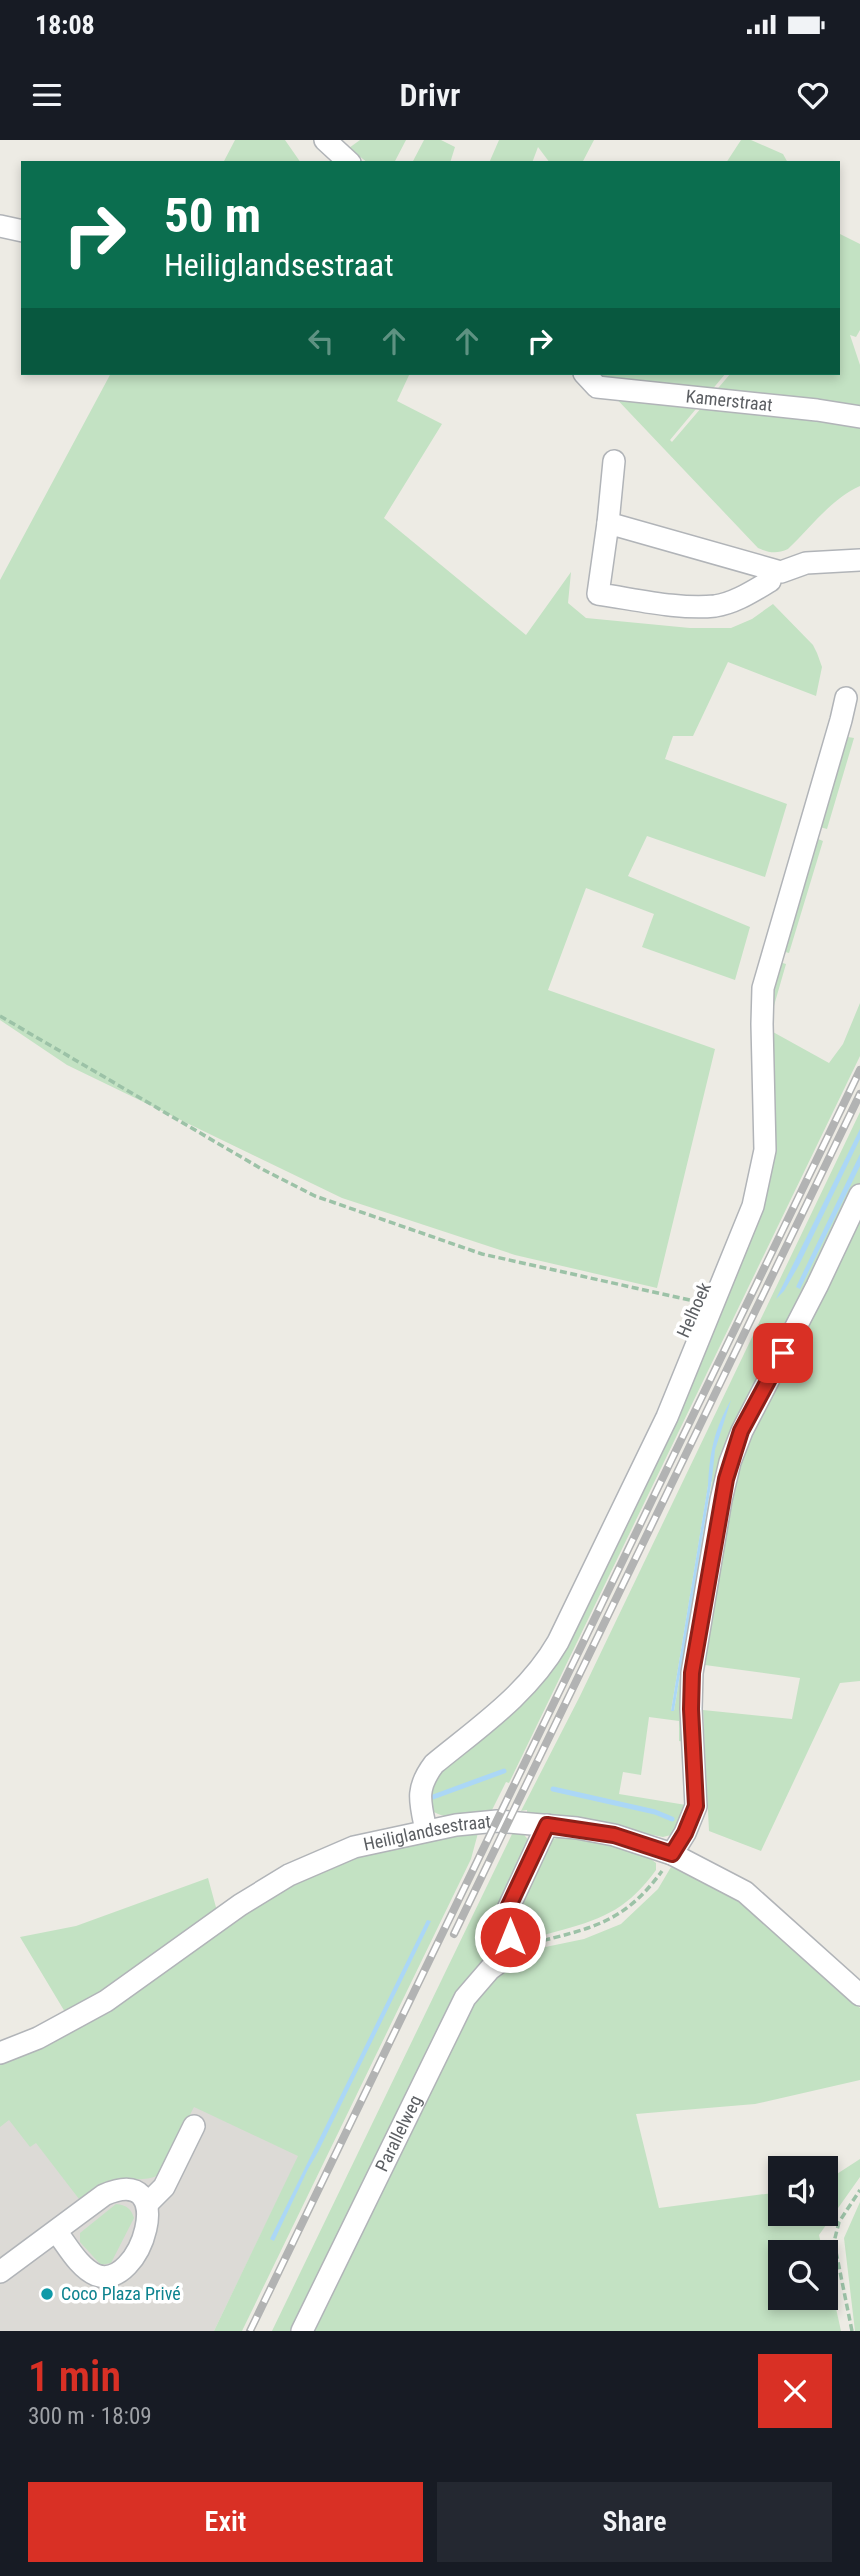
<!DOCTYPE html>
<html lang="en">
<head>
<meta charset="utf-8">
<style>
	:root { --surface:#171b24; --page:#242831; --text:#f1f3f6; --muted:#9ea1a6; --accent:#d93025 }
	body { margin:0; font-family:"Roboto Condensed",sans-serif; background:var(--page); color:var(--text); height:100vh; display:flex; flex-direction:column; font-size:26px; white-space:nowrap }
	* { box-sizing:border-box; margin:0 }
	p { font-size:23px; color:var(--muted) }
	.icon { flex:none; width:38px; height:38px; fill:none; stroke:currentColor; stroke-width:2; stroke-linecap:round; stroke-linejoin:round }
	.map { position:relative; height:2191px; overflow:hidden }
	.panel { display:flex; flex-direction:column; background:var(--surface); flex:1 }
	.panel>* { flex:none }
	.guide { position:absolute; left:21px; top:21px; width:819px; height:214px; border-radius:0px; box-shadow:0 4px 10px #0003; background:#0b6e4f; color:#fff; overflow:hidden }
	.fabs { position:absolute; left:768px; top:2016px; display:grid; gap:14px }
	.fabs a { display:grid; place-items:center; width:70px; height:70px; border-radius:0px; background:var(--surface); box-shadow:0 4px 10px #0003; font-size:35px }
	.pin { position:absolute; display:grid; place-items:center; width:60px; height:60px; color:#fff; margin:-30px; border-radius:14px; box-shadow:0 4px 10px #0006 }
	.me { position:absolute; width:77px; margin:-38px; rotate:0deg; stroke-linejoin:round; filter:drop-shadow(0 0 5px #0008) }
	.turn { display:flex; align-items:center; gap:24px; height:147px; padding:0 28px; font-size:32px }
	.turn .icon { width:91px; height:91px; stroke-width:2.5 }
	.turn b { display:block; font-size:49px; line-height:60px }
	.lanes { display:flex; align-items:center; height:66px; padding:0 28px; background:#0003; justify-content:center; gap:35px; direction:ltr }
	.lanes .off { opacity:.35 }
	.round { display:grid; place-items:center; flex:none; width:74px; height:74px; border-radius:0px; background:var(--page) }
	.overview { display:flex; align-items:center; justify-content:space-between; height:119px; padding:0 28px }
	h1 { font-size:42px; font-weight:600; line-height:52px; color:var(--accent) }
	.cta { display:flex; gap:14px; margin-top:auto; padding:14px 28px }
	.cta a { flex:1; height:80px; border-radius:0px; background:var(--accent); color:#fff; font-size:28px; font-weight:600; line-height:80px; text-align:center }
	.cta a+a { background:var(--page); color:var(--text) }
	.status { display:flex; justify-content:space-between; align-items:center; height:49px; padding:0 35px; background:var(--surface); direction:ltr }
	.status svg { height:19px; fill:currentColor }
	header { display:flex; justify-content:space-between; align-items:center; height:91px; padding:0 28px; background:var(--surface); font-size:32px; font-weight:600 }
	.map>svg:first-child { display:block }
	.industrial { fill:#dcdad6 }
	.green { fill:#c3e2c3; fill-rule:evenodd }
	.water { fill:#abd7f6 }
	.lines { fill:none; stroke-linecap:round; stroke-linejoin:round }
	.stream { stroke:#abd7f6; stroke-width:5 }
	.minor-casing { stroke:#b1b4b8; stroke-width:24 }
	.path { stroke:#9cc2a7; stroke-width:3.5; stroke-dasharray:7 3.5; stroke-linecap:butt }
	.minor { stroke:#fff; stroke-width:21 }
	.rail-casing { stroke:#b2b3b3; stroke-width:8 }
	.rail { stroke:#fff; stroke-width:5; stroke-dasharray:16; stroke-linecap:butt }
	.route-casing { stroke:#8d1f18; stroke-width:18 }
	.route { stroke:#d93025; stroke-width:12 }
	.culture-dot { fill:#0f9aa8; stroke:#fff; stroke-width:2.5 }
	.labels { text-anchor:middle; stroke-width:7; stroke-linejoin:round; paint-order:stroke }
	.street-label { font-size:18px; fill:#5c5f63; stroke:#fff }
	.culture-label { font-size:18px; fill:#0d838f; stroke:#fff; text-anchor:start }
</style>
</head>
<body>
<div class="status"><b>18:08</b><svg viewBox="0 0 49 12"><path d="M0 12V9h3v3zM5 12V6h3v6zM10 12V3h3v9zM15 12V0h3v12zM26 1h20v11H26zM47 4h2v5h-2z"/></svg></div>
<header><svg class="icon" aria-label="menu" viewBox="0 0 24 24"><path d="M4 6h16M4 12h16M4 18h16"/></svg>Drivr<svg class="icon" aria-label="heart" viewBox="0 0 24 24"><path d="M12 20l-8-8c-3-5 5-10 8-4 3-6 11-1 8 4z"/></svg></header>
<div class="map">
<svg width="860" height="2191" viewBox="0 0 860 2191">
	<rect width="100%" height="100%" fill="#edebe4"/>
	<path class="industrial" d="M 370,1869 L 214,2191 L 0,2191 L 0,1928 Z"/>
	<path class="green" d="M 235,0 L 285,0 L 301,23 L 223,23 Z
		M 360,0 L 406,0 L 394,23 L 368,23 L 349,8 Z
		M 424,0 L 441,0 L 455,7 L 450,23 L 412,23 Z
		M 499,0 L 594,0 L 582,23 L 550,23 L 538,7 L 532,23 L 489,23 Z
		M 741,0 L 751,0 L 783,14 L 788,23 L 726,23 Z
		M 838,93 L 860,104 L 860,190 L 856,197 L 850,195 L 860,225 L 860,346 C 831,359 811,387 788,409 C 777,414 769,413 758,408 L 592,233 L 726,233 L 670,300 L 672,302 L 731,233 L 838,233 Z
		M 111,233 L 410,233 L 397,261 L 442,284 L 384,378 L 526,495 L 571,432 L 568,463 L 586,478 L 690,488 L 731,488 L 752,479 L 773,464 L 813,505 L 817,513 L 822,527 L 816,556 L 728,522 L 693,596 L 673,596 L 665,619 L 787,664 L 765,737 L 647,696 L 628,736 L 750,787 L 735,840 L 642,807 L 654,774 L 586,748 L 548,850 L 715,909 L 657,1148 L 515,1115 L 342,1058 L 67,925 L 0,880 L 0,440 Z
		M 842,596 L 854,598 L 827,689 L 816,686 Z
		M 813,697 L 823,701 L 789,813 L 778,810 Z
		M 776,821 L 786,824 L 771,876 L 773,892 L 829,923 L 843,904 L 860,863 L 860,916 L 509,1643 L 506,1642 L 491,1672 C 472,1675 444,1683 429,1668 L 434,1636 L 525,1558 L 753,1085 L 768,877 Z
		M 860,972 L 860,1043 L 736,1289 L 684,1602 L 679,1601 L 679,1581 L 649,1577 L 641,1635 L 623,1632 L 619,1654 L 686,1665 L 675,1694 L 663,1697 L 603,1685 L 527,1674 L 527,1670 L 521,1671 L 580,1556 ZM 712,1341 L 674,1571 L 671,1571 L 708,1346 Z
		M 860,1069 L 860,1541 L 840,1543 L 761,1711 L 709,1691 L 703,1570 L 792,1579 L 800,1538 L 705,1525 L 739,1313 Z
		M 475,1691 L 478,1693 L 471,1719 L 242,2191 L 214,2191 L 298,2016 L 194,1967 L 159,2035 C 138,2044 127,2035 108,2041 C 98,2044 88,2053 79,2059 L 36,2003 L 30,2007 L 9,1980 L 0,1987 L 0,1922 C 39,1902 81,1885 119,1862 C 191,1819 255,1754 335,1725 C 379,1708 428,1701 475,1691 Z
		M 513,1692 L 522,1692 L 529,1701 L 504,1805 L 297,2191 L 272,2191 Z
		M 560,1697 C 597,1701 618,1706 652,1720 L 656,1723 L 656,1730 C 629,1767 606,1778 562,1790 C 550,1793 537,1798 525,1798 L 519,1796 L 513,1773 L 550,1700 Z
		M 671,1727 L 725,1752 L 769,1784 L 860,1868 L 860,1940 L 755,1964 L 636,1974 L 659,2068 L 780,2052 L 780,2074 L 826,2074 L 826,2041 L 860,2019 L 860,2037 L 819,2095 L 823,2112 L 780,2112 L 780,2158 L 826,2158 L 826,2123 L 841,2191 L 308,2191 L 463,1872 L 517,1815 L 531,1810 L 584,1799 L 621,1784 L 658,1749 Z
		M 208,1738 L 217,1771 L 86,1862 L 65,1872 L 20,1797 L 76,1786 Z
		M 860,2062 L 860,2191 L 855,2191 L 844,2098 Z
		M 116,2064 C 126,2065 131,2068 134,2078 L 111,2123 L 101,2125 L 80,2102 L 80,2093 Z"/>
	<path class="water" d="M 860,989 L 860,999 L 799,1125 L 784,1151 L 776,1159 Z
		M 860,1014 L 860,1026 L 800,1149 L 796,1147 Z
		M 731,1260 L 715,1310 L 712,1339 L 674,1571 L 671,1571 L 708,1345 C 710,1311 714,1290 731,1260 Z
		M 427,1780 L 431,1781 L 318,2012 L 308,2029 L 274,2101 L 270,2099 Z"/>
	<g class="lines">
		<path class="stream" d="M 553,1649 L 655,1672 L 672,1679
			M 433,1657 L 504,1631"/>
		<defs>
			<g id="minor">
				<path d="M 325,0 L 350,23"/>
				<path d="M 0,86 L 23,91"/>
				<path id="s1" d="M 584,233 L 597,247 L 817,270 L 860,277"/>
				<path d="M 608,383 L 614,321"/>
				<path d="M 770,441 C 753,451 735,463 715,466 C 679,470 634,459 598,454 L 608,383 L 781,432 L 806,423 L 860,420"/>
				<path d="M 426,1690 C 420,1662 415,1649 434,1624 C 479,1587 528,1554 558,1502 L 667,1277 L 753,1066 L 765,1010 L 762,884 L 763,848 L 841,580 L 846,558"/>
				<path d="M 672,1714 L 685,1693 L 696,1666 L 691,1569 L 692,1533 L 721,1360 L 730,1322 L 742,1291 L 817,1146 L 860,1055"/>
				<path id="s2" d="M 0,1913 L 38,1898 L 106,1861 L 240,1765 L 289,1735 L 354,1707 L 456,1685 L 497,1681 L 577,1688 L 614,1695 L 672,1714 L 745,1752 L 860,1855"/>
				<path d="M 147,2064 L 164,2047 L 194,1986"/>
				<path d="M 0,2132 L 104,2055 C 181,2021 141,2153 96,2135 C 79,2128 67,2105 56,2091"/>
				<path id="s3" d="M 302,2191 L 465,1858 L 490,1829 L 516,1810 L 507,1784 L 507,1771 L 547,1685"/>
			</g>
		</defs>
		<use href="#minor" class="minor-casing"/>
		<path class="path" d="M 0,876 L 260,1028 L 315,1056 L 482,1114 L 694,1161
			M 533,1803 C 592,1788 624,1783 662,1731
			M 852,2191 L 834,2102 L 839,2082 L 860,2050"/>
		<use href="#minor" class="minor"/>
		<defs>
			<path id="rail" d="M 454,1794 L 860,954
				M 250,2191 L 860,930"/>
		</defs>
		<use href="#rail" class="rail-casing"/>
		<use href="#rail" class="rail"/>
	</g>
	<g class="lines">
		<defs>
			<path id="route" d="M 510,1797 L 507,1784 L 507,1770 L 547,1685 L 614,1695 L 672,1714 L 685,1693 L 696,1666 L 691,1569 L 692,1533 L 726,1339 L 741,1291 L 783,1213"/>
		</defs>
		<use href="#route" class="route-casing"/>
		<use href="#route" class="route"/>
	</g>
	<circle class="culture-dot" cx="47" cy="2154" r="7"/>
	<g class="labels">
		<g class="street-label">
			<text dy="6" stroke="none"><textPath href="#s1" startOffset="152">Kamerstraat</textPath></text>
			<text transform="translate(694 1170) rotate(-66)" y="6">Helhoek</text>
			<text dy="6" stroke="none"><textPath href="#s2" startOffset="486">Heiliglandsestraat</textPath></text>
			<text dy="6" stroke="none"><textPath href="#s3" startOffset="220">Parallelweg</textPath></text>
		</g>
		<g class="culture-label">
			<text x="61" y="2160">Coco Plaza Privé</text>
		</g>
	</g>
</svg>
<div class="fabs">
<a><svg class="icon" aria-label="sound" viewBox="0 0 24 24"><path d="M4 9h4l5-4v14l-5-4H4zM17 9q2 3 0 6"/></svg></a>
<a><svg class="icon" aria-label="search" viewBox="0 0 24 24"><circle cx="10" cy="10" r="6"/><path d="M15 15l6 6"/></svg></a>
</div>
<div class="pin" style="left:783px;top:1213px;background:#d93025"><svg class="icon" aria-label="arrive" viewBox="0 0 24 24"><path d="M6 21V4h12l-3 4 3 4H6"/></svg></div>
<svg class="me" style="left:510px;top:1797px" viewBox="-20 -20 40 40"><circle r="17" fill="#d93025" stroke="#fff" stroke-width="3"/><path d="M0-11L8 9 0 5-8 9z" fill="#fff"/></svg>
<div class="guide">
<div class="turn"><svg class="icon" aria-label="right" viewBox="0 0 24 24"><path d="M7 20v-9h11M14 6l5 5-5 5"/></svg><div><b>50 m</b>Heiliglandsestraat</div></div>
<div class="lanes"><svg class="icon off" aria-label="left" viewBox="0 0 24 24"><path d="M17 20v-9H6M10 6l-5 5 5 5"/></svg><svg class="icon off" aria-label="ahead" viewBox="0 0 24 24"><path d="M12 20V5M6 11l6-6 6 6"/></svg><svg class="icon off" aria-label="ahead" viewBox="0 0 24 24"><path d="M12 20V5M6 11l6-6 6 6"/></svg><svg class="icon" aria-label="right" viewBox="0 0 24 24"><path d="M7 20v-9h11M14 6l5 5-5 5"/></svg></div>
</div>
</div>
<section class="panel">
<div class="overview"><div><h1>1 min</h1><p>300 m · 18:09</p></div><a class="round" style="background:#d93025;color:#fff"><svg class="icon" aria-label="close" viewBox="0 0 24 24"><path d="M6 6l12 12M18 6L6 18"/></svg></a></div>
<div class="cta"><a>Exit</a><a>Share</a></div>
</section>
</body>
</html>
